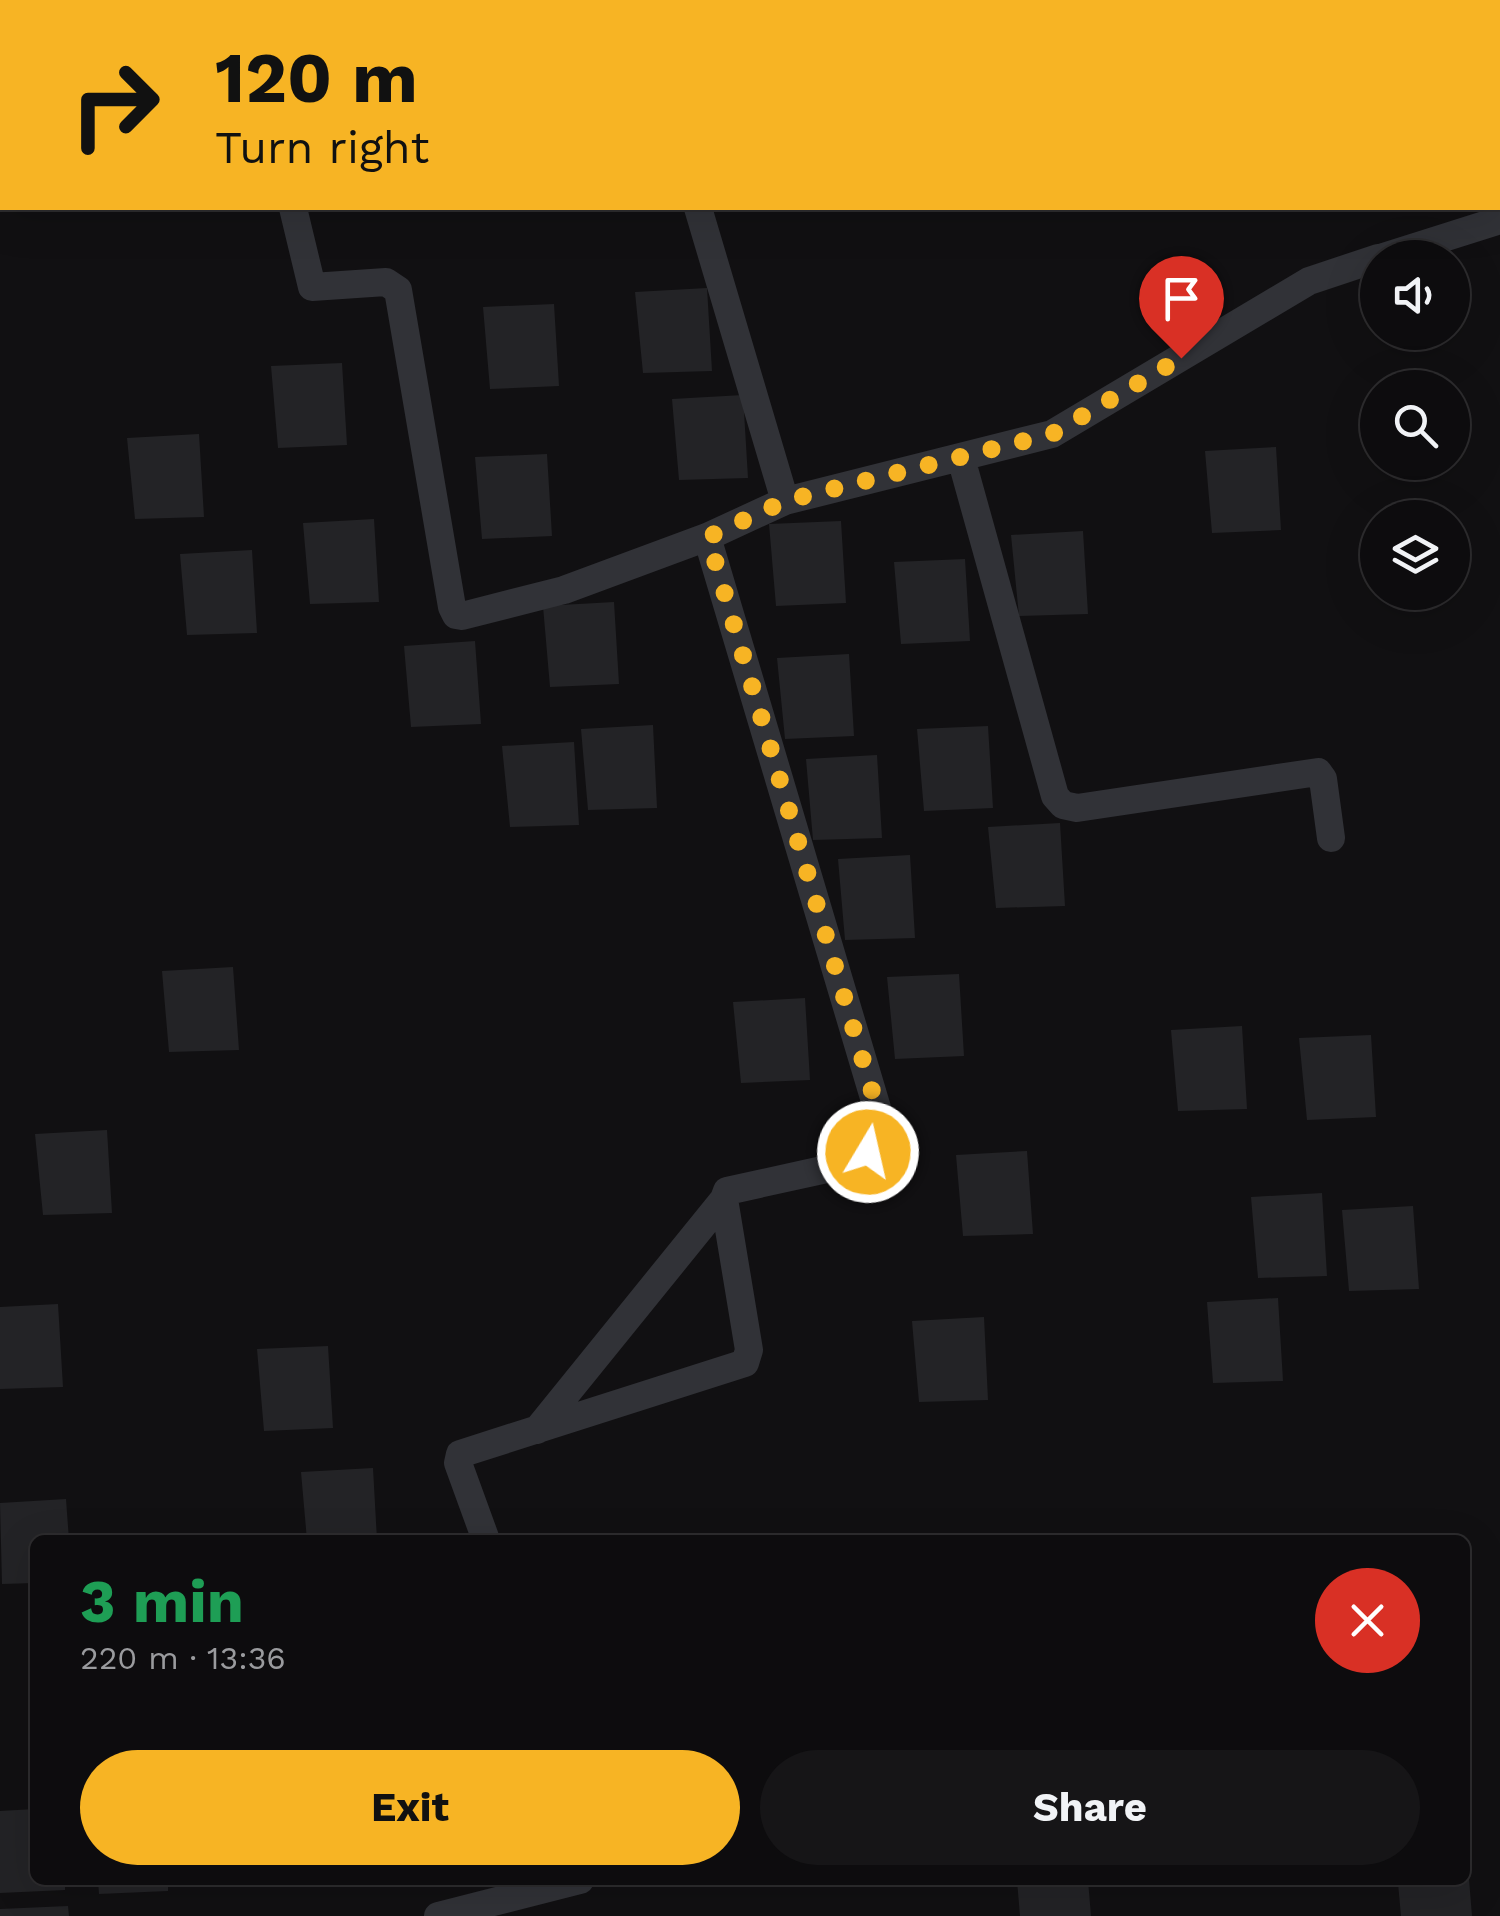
<!DOCTYPE html>
<html lang="en">
<head>
<meta charset="utf-8">
<style>
	:root { --surface:#0d0c0e; --page:#161517; --text:#f1f3f6; --muted:#9a9b9e; --line:#2d2c2e; --accent:#f7b424 }
	body { margin:0; font-family:"Work Sans",sans-serif; background:var(--page); color:var(--text); height:100vh; display:flex; flex-direction:column; font-size:38px; white-space:nowrap }
	* { box-sizing:border-box; margin:0 }
	p { font-size:32px; color:var(--muted) }
	.icon { flex:none; width:55px; height:55px; fill:none; stroke:currentColor; stroke-width:2; stroke-linecap:round; stroke-linejoin:round }
	.map { position:relative; flex:1; overflow:hidden }
	.panel { position:absolute; left:30px; top:1535px; width:1440px; height:350px; display:flex; flex-direction:column; background:var(--surface); border-radius:15px; box-shadow:0 10px 40px #0002,0 0 0 2px var(--line) }
	.panel>* { flex:none }
	.guide { position:absolute; left:0px; top:0px; width:1500px; height:210px; box-shadow:0 10px 40px #0002,0 0 0 2px var(--line); background:#f7b424; color:#111; overflow:hidden }
	.tools { position:absolute; left:1360px; top:240px; display:grid; gap:20px }
	.tools a { display:grid; place-items:center; width:110px; height:110px; border-radius:50%; background:var(--surface); box-shadow:0 10px 40px #0002,0 0 0 2px var(--line); font-size:50px }
	.pin { position:absolute; display:grid; place-items:center; width:85px; height:85px; color:#fff; margin:-102px -42px; border-radius:50% 50% 50% 0; rotate:-45deg; box-shadow:0 0 10px #0007 }
	.pin .icon { rotate:45deg }
	.me { position:absolute; width:110px; margin:-55px; rotate:9deg; stroke-linejoin:round; filter:drop-shadow(0 0 8px #0008) }
	.turn { display:flex; align-items:center; gap:35px; height:210px; padding:0 50px; font-size:45px }
	.turn .icon { width:130px; height:130px; stroke-width:2.5 }
	.turn b { display:block; font-size:70px; line-height:85px }
	.round { display:grid; place-items:center; flex:none; width:105px; height:105px; border-radius:52px; background:var(--page) }
	.summary { display:flex; align-items:center; justify-content:space-between; height:170px; padding:0 50px }
	h1 { font-size:60px; font-weight:700; line-height:75px; color:#1e9e55 }
	.primary-button { display:flex; gap:20px; margin-top:auto; padding:20px 50px }
	.primary-button a { flex:1; height:115px; border-radius:60px; background:var(--accent); color:#111; font-size:40px; font-weight:700; line-height:115px; text-align:center }
	.primary-button a+a { background:var(--page); color:var(--text) }
	.map>svg:first-child { display:block }
	.building { fill:#232326 }
	.lines { fill:none; stroke-linecap:round; stroke-linejoin:round }
	.minor { stroke:#313237; stroke-width:28 }
	.route { stroke:#f7b424; stroke-width:18; stroke-dasharray:0 32.4 }
</style>
</head>
<body>
<div class="map">
<svg width="1500" height="1916" viewBox="0 0 1500 1916">
	<rect width="100%" height="100%" fill="#111012"/>
	<path class="building" d="M 707,288 L 712,371 L 643,373 L 635,292 Z
		M 554,304 L 559,386 L 490,389 L 483,307 Z
		M 342,363 L 347,445 L 278,448 L 271,366 Z
		M 743,395 L 748,478 L 679,480 L 672,399 Z
		M 199,434 L 204,517 L 135,519 L 127,438 Z
		M 1276,447 L 1281,530 L 1212,533 L 1205,451 Z
		M 547,454 L 552,536 L 482,539 L 475,457 Z
		M 374,519 L 379,602 L 310,604 L 303,523 Z
		M 841,521 L 846,603 L 776,606 L 769,524 Z
		M 1083,531 L 1088,614 L 1019,616 L 1011,535 Z
		M 252,550 L 257,633 L 187,635 L 180,554 Z
		M 965,559 L 970,641 L 901,644 L 894,562 Z
		M 614,602 L 619,684 L 550,687 L 543,606 Z
		M 475,641 L 481,724 L 411,727 L 404,646 Z
		M 849,654 L 854,736 L 785,739 L 777,658 Z
		M 653,725 L 657,808 L 588,810 L 581,729 Z
		M 988,726 L 993,808 L 924,811 L 917,729 Z
		M 574,742 L 579,825 L 510,827 L 502,746 Z
		M 877,755 L 882,838 L 813,840 L 806,759 Z
		M 1060,823 L 1065,906 L 996,908 L 988,827 Z
		M 910,855 L 915,938 L 845,940 L 838,859 Z
		M 233,967 L 239,1050 L 169,1052 L 162,971 Z
		M 959,974 L 964,1056 L 895,1059 L 887,977 Z
		M 805,998 L 810,1080 L 741,1083 L 733,1002 Z
		M 1242,1026 L 1247,1109 L 1178,1111 L 1171,1030 Z
		M 1371,1035 L 1376,1117 L 1307,1120 L 1299,1038 Z
		M 107,1130 L 112,1213 L 43,1215 L 35,1134 Z
		M 1027,1151 L 1033,1234 L 963,1236 L 956,1155 Z
		M 1322,1193 L 1327,1276 L 1258,1278 L 1251,1197 Z
		M 1413,1206 L 1419,1289 L 1349,1291 L 1342,1210 Z
		M 1278,1298 L 1283,1381 L 1213,1383 L 1207,1302 Z
		M 58,1304 L 63,1387 L 0,1389 L 0,1307 Z
		M 984,1317 L 988,1400 L 919,1402 L 912,1321 Z
		M 328,1346 L 333,1428 L 264,1431 L 257,1349 Z
		M 373,1468 L 377,1540 L 307,1540 L 301,1472 Z
		M 66,1499 L 69,1540 L 35,1540 L 35,1583 L 2,1584 L 0,1503 Z
		M 35,1809 L 35,1880 L 65,1880 L 65,1890 L 0,1893 L 0,1811 Z
		M 1469,1879 L 1472,1916 L 1401,1916 L 1398,1883 Z
		M 98,1880 L 168,1880 L 168,1891 L 99,1894 Z
		M 1017,1880 L 1088,1880 L 1091,1916 L 1020,1916 Z
		M 68,1906 L 69,1916 L 0,1916 L 0,1909 Z"/>
	<g class="lines">
		<path class="minor" d="M 237,0 L 238,2
			M 656,0 L 656,2
			M 950,0 L 952,2
			M 62,2 L 69,0
			M 0,23 L 2,23
			M 293,208 L 312,287 L 386,282 L 398,290 L 452,607 L 456,615 L 462,616 L 564,590 L 707,537 L 785,501 L 1052,434 L 1309,281 L 1378,258
			M 698,208 L 785,501
			M 1380,258 L 1500,220
			M 961,458 L 1055,796 L 1063,805 L 1077,808 L 1318,772 L 1323,779 L 1331,838
			M 537,1430 L 724,1199
			M 486,1540 L 458,1463 L 460,1454 L 745,1363 L 749,1350 L 724,1199 L 727,1191 L 854,1163 L 876,1140 L 877,1108 L 707,537
			M 438,1916 L 580,1880"/>
	</g>
	<g class="lines">
		<path class="route" d="M 868,1152 L 879,1124 L 877,1108 L 708,537 L 785,501 L 1052,434 L 1181,358"/>
	</g>
</svg>
<div class="tools">
<a><svg class="icon" aria-label="sound" viewBox="0 0 24 24"><path d="M4 9h4l5-4v14l-5-4H4zM17 9q2 3 0 6"/></svg></a>
<a><svg class="icon" aria-label="search" viewBox="0 0 24 24"><circle cx="10" cy="10" r="6"/><path d="M15 15l6 6"/></svg></a>
<a><svg class="icon" aria-label="layers" viewBox="0 0 24 24"><path d="M12 4l9 5-9 5-9-5zM3 14l9 5 9-5"/></svg></a>
</div>
<div class="pin" style="left:1181px;top:358px;background:#d93025"><svg class="icon" aria-label="arrive" viewBox="0 0 24 24"><path d="M6 21V4h12l-3 4 3 4H6"/></svg></div>
<svg class="me" style="left:868px;top:1152px" viewBox="-20 -20 40 40"><circle r="17" fill="#f7b424" stroke="#fff" stroke-width="3"/><path d="M0-11L8 9 0 5-8 9z" fill="#fff"/></svg>
<div class="guide">
<div class="turn"><svg class="icon" aria-label="right" viewBox="0 0 24 24"><path d="M7 20v-9h11M14 6l5 5-5 5"/></svg><div><b>120 m</b>Turn right</div></div>
</div>
<section class="panel">
<div class="summary"><div><h1>3 min</h1><p>220 m · 13:36</p></div><a class="round" style="background:#d93025;color:#fff"><svg class="icon" aria-label="close" viewBox="0 0 24 24"><path d="M6 6l12 12M18 6L6 18"/></svg></a></div>
<div class="primary-button"><a>Exit</a><a>Share</a></div>
</section>
</div>
</body>
</html>
